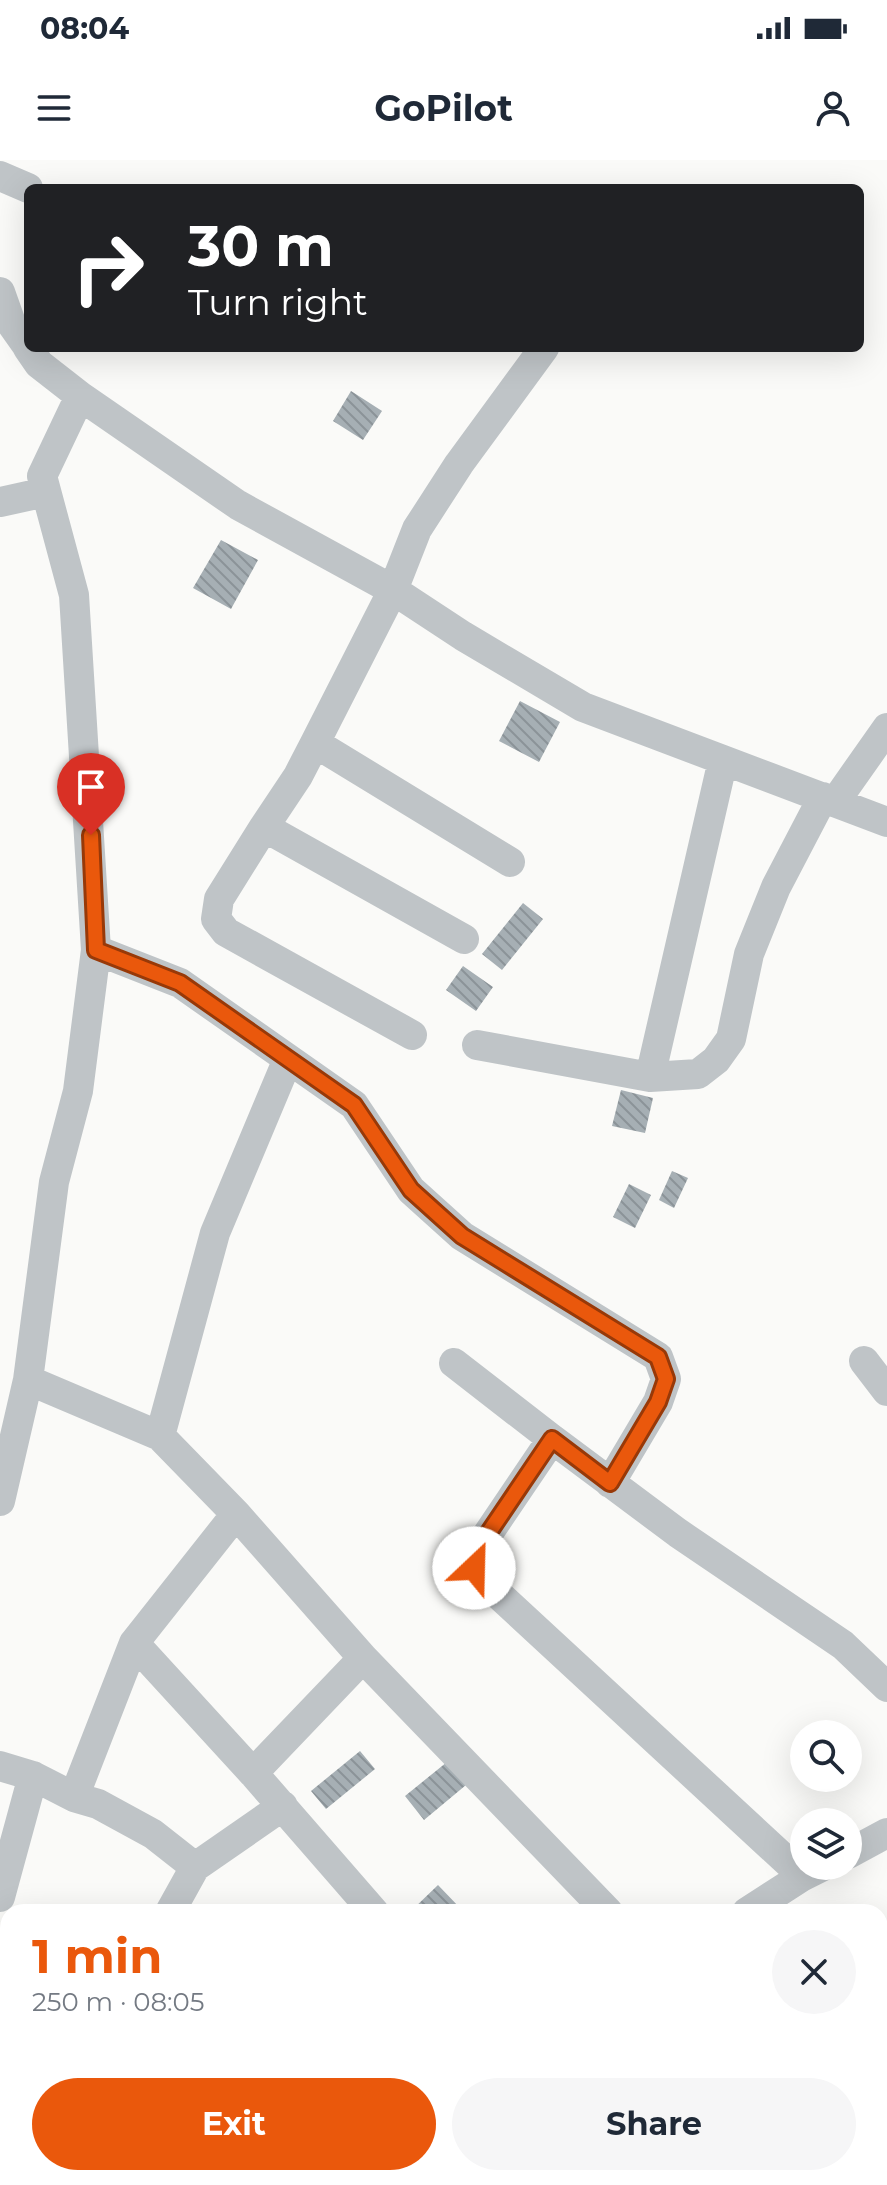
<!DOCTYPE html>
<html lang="en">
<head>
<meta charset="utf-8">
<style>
	:root { --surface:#fff; --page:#f6f6f7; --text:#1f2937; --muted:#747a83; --accent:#ea580c }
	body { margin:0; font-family:Montserrat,sans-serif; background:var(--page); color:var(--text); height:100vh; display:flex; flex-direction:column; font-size:30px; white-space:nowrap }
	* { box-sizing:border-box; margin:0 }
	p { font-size:26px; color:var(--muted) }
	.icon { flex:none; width:44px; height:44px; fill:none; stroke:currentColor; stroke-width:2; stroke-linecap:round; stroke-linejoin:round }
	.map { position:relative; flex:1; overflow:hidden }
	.side { position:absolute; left:0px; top:1744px; width:888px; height:282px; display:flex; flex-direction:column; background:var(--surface); border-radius:24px 24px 0 0; box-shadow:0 8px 32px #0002 }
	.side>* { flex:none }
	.top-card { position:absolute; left:24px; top:24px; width:840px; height:168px; border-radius:12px; box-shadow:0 8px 32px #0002; background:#202124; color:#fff; overflow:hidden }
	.buttons { position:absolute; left:790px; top:1560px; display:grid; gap:16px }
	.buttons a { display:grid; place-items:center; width:72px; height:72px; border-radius:50%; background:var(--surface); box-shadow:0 8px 32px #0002; font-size:40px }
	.pin { position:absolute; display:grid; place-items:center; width:68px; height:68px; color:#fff; margin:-82px -34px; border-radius:50% 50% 50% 0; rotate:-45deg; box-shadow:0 0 8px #0007 }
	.pin .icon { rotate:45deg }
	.me { position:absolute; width:88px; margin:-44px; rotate:24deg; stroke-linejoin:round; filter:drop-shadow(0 0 6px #0008) }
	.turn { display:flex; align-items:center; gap:28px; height:168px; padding:0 32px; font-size:36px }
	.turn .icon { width:104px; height:104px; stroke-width:2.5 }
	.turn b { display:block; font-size:56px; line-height:68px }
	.round { display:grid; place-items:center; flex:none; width:84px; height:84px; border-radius:42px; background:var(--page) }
	.head { display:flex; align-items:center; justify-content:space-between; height:136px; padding:0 32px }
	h1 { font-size:48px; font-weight:700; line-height:60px; color:var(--accent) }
	.cta { display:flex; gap:16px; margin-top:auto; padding:16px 32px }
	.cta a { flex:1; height:92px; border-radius:48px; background:var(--accent); color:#fff; font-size:32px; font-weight:700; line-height:92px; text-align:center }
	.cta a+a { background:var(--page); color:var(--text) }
	.status { display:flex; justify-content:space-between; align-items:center; height:56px; padding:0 40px; background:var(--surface); direction:ltr }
	.status svg { height:22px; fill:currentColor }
	header { display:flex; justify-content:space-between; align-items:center; height:104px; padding:0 32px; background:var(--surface); font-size:36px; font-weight:700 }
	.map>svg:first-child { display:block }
	.building { fill:url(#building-back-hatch) }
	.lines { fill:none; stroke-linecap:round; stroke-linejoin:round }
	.minor { stroke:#bfc4c7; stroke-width:30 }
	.route-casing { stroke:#983908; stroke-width:20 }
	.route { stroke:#ea580c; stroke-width:14 }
</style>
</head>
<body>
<div class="status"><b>08:04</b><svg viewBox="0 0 49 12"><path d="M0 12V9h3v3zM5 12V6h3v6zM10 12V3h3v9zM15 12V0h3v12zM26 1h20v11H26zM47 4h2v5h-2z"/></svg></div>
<header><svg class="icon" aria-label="menu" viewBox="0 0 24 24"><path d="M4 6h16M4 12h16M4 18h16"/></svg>GoPilot<svg class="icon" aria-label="person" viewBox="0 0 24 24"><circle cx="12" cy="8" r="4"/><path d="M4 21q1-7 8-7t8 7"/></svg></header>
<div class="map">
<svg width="887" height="2025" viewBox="0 0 887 2025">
	<defs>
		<pattern id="building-back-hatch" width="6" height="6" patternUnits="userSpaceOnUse" patternTransform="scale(2)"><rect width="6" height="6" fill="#a6afb4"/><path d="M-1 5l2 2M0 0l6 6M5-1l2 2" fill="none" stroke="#8b9398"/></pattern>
	</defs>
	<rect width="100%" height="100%" fill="#fafaf8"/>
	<path class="building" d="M 351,231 L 382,251 L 363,280 L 333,261 Z
		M 221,380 L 258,400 L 231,449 L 193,428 Z
		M 520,541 L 560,562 L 539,602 L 499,581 Z
		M 523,743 L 543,759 L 502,810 L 482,794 Z
		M 463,806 L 493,827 L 476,851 L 446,830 Z
		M 621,930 L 653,938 L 645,973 L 612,966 Z
		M 672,1011 L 688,1018 L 674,1048 L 659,1040 Z
		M 629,1024 L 651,1035 L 635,1068 L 613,1057 Z
		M 360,1591 L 375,1609 L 326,1649 L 311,1631 Z
		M 447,1602 L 466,1625 L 424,1660 L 405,1636 Z
		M 438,1725 L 461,1749 L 457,1752 L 410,1752 Z
		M 347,2018 L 390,2018 L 391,2019 L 386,2025 L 341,2025 Z
		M 505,2018 L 537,2018 L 534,2025 L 522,2025 Z
		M 542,2018 L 578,2018 L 575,2025 L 538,2025 Z"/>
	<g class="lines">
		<path class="minor" d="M 0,16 L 28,28
			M 0,132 L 11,163 L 28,187
			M 28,188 L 39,204 L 80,236
			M 0,342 L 46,332
			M 315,583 L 510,702
			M 835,642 L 887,568
			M 264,667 L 219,739 L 216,759 L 226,772 L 412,875
			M 464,779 L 264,667 L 298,616 L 315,583 L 393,430 L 417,369 L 459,304 L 544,188
			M 96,790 L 180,823 L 354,945 L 411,1030 L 462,1076 L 658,1197 L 666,1219 L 658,1242 L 610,1323
			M 477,885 L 650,917 L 698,914 L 716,900 L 731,879 L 749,794 L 776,727 L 823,637
			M 650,917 L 723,600
			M 864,1201 L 887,1231
			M 454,1203 L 552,1279 L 479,1387 L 474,1408 L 486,1423 L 803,1716
			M 28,1220 L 54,1022 L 78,931 L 96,790 L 74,435 L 42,316 L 80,236 L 238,345 L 393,430 L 463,476 L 583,547 L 887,662
			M 160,1276 L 215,1073 L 288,899
			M 552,1279 L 678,1373 L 843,1485 L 887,1527
			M 0,1341 L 28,1220 L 160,1276 L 236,1354 L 363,1498 L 608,1752
			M 134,1483 L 236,1354
			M 363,1498 L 253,1613 L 374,1752
			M 0,1606 L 33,1616 L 74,1637 L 98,1644 L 153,1674 L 195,1707
			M 74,1637 L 134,1483 L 253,1613
			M 848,1694 L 887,1673
			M 0,1737 L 33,1616
			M 170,1752 L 195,1707 L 283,1646
			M 747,1752 L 803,1716 L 823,1706
			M 880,1891 L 887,1896
			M 0,1950 L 7,1986
			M 87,2018 L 94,2025
			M 450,2018 L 459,2025
			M 796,2018 L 810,2025
			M 275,2025 L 280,2018
			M 587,2025 L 590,2018"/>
	</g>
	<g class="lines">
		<defs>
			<path id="route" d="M 91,675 L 96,790 L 180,823 L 354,945 L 411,1030 L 462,1076 L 658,1197 L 666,1219 L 658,1242 L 610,1323 L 552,1279 L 479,1387 L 474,1408"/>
		</defs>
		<use href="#route" class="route-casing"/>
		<use href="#route" class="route"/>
	</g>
</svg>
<div class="buttons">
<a><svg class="icon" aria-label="search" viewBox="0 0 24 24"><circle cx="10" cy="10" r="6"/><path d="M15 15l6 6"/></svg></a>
<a><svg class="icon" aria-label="layers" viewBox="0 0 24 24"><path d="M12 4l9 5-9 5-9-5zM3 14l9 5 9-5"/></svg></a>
</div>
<div class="pin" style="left:91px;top:675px;background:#d93025"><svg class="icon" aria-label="arrive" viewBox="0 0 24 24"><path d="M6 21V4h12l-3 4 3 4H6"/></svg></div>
<svg class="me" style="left:474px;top:1408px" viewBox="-20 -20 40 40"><circle r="19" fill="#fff"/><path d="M0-13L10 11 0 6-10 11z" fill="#ea580c"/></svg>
<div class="top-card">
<div class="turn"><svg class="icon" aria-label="right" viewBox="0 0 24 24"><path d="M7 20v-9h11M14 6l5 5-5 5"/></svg><div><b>30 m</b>Turn right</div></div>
</div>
<section class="side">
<div class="head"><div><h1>1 min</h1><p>250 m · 08:05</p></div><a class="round"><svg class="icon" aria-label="close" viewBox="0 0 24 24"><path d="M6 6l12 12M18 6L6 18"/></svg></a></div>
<div class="cta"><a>Exit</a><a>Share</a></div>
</section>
</div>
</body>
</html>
